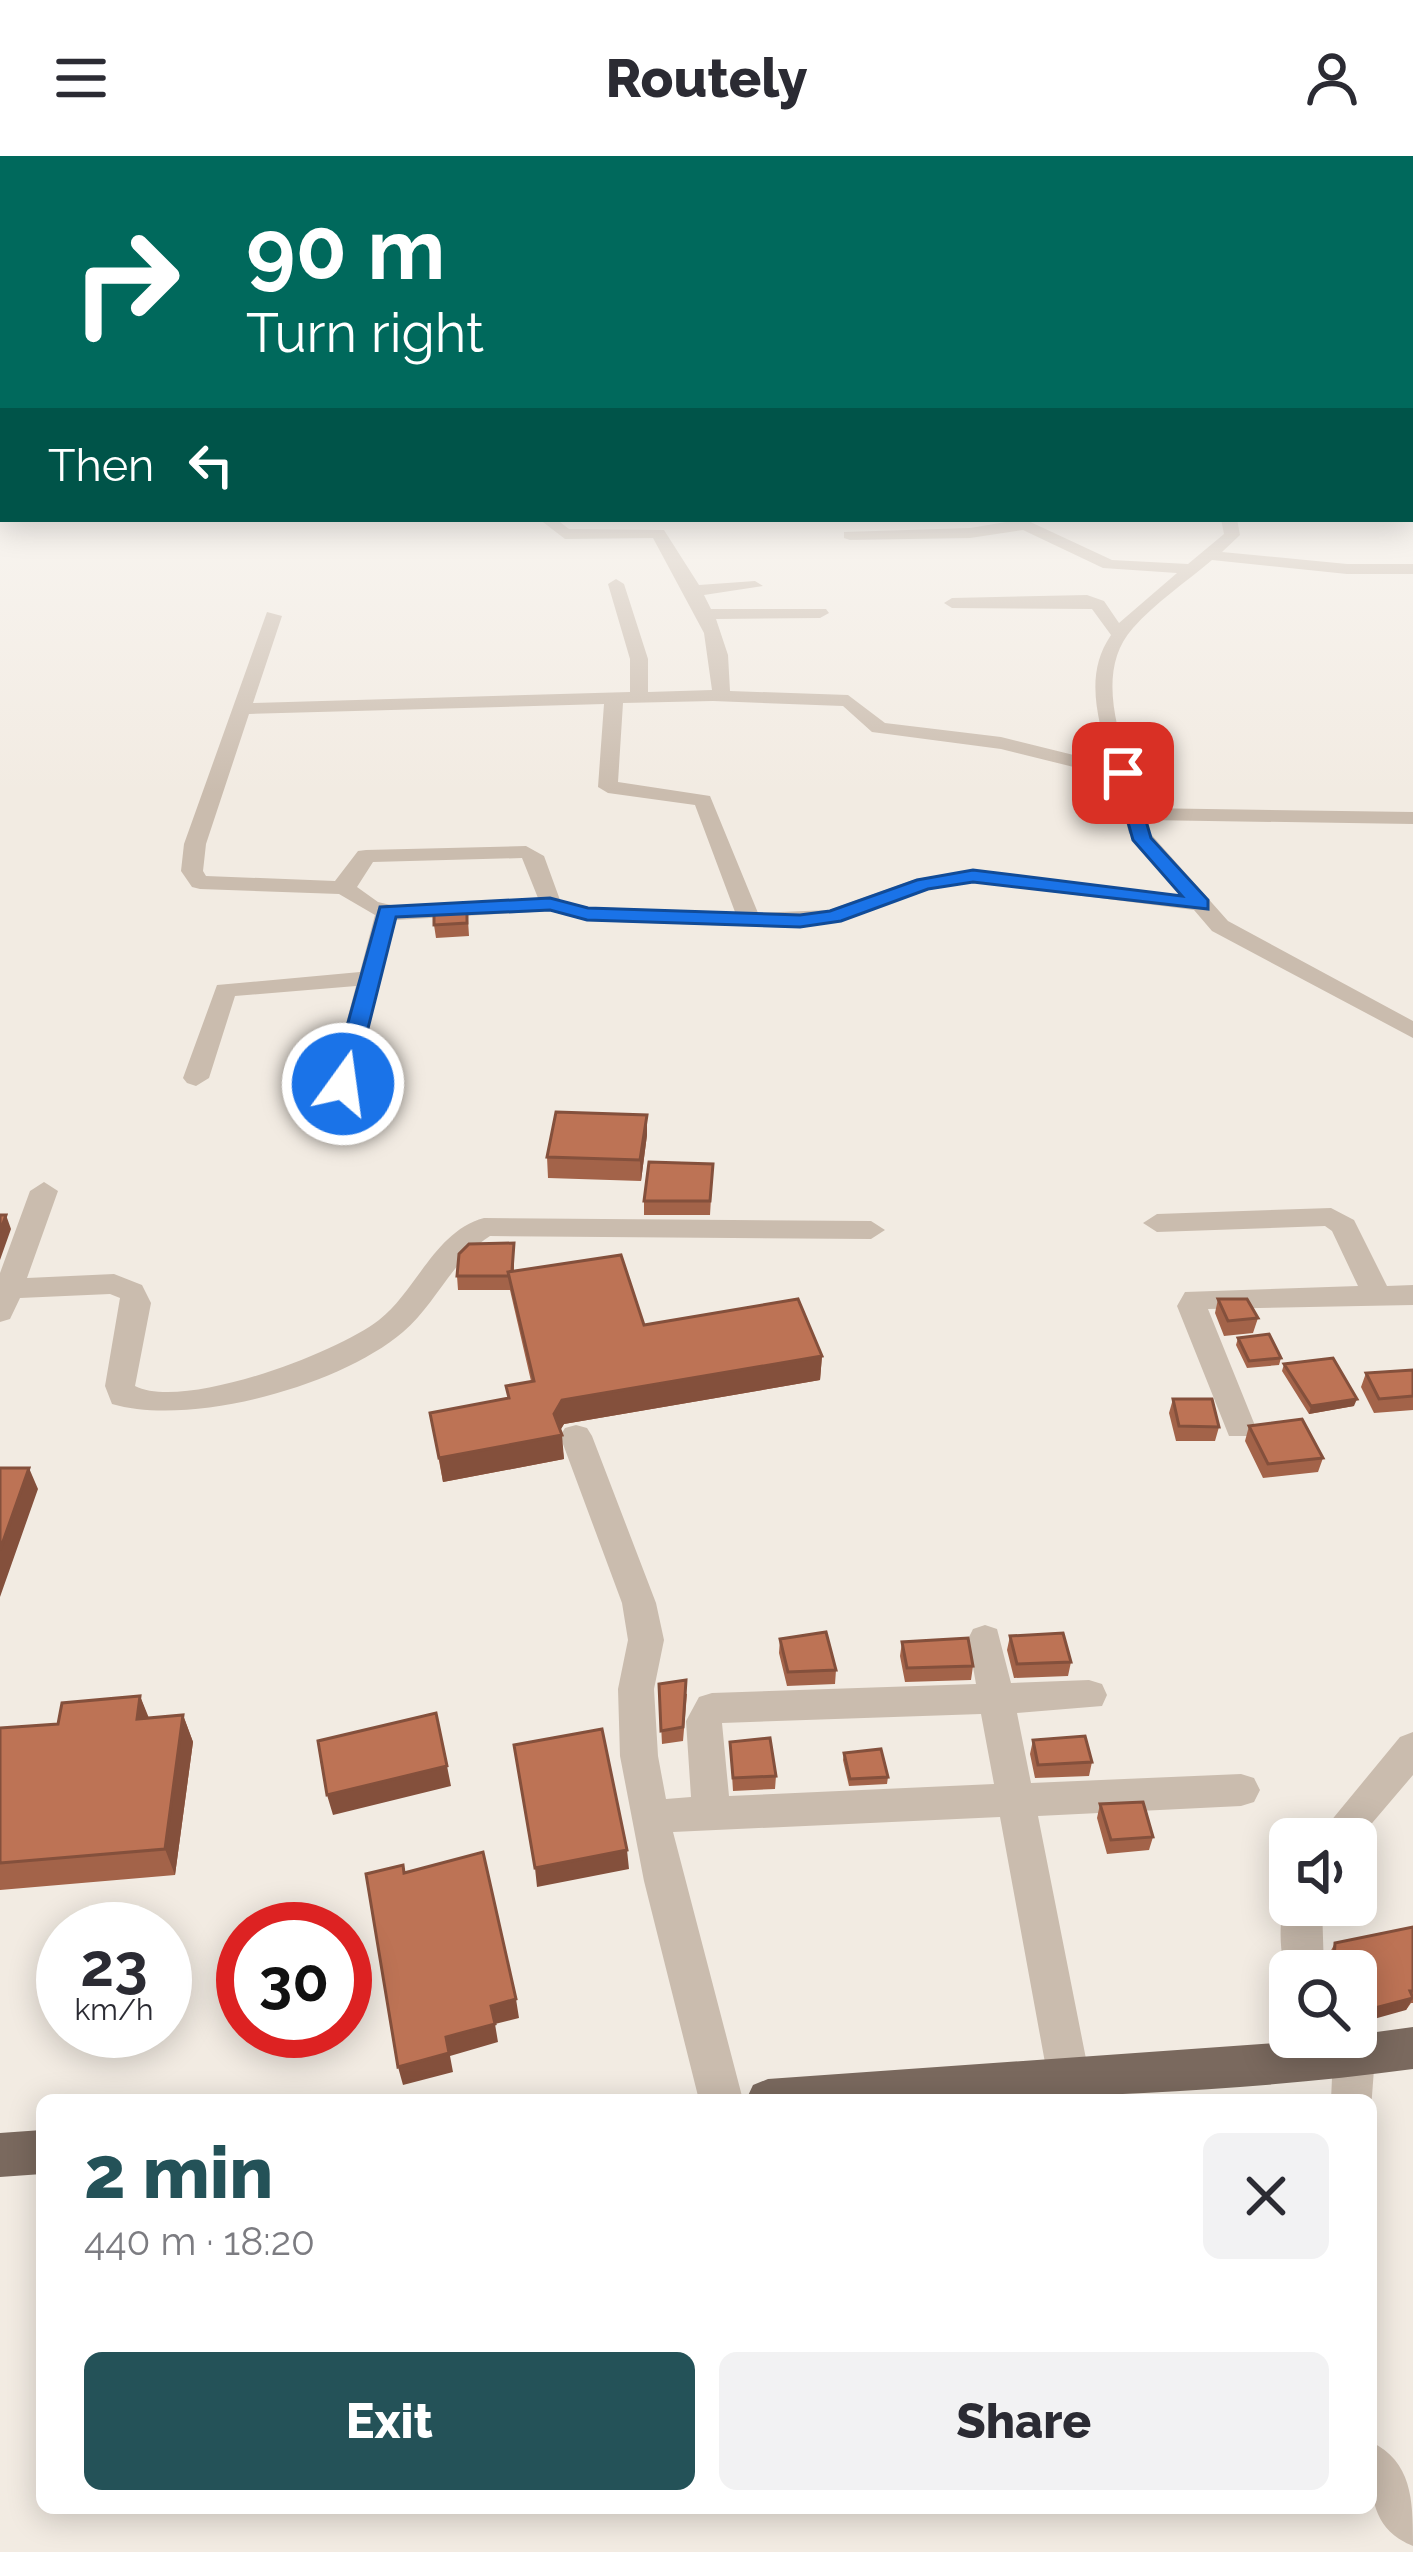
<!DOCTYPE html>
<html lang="en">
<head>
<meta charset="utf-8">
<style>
	:root { --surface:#fff; --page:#f2f2f3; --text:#2b2b33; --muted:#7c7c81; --accent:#245258 }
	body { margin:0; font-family:Raleway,sans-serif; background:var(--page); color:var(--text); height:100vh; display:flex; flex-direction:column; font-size:45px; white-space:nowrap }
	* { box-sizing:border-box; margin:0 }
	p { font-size:39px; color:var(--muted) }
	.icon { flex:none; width:66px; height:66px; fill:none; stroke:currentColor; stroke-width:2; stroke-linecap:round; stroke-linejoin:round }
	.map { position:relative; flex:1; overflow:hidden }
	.drawer { position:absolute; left:36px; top:1938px; width:1341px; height:420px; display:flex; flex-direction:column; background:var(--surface); border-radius:18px; box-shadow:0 6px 30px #0003 }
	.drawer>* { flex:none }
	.hud { position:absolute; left:0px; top:0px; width:1413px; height:366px; box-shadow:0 6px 30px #0003; background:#00695c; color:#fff; overflow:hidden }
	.controls { position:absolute; left:1269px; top:1662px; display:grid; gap:24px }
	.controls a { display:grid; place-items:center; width:108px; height:108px; border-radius:18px; background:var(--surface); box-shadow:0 6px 30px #0003; font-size:60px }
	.speed { position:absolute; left:36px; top:1746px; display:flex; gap:24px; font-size:60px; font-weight:700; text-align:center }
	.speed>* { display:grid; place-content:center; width:156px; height:156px; border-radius:50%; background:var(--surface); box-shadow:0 6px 30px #0003; line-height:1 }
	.speed small { font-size:30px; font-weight:400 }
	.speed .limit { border:18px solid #d22; background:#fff; color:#111 }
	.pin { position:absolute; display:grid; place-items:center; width:102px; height:102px; color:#fff; margin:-51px; border-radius:24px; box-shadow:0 6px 18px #0006 }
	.me { position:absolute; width:132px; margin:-66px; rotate:14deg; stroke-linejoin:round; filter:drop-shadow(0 0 9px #0008) }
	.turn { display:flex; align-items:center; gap:42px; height:252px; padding:0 48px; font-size:54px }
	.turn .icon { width:156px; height:156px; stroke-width:2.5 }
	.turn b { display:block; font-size:84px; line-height:102px }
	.then { display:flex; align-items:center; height:114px; padding:0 48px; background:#0003; gap:24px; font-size:45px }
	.round { display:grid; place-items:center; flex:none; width:126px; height:126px; border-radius:18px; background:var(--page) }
	.overview { display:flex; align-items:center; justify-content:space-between; height:204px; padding:0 48px }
	h1 { font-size:72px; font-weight:800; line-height:90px; color:var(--accent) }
	.action { display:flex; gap:24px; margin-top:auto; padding:24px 48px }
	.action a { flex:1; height:138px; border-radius:18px; background:var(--accent); color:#fff; font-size:48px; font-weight:800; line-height:138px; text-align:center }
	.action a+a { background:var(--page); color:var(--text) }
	header { display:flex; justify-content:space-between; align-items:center; height:156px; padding:0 48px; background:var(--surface); font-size:54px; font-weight:800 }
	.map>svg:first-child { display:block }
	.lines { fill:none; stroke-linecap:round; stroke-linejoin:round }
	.minor { fill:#cabcae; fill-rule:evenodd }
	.major { fill:#7a695e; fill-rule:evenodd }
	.wall { fill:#a36349 }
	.shaded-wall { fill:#84503c }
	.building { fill:#bd7355; stroke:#84503c; stroke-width:3 }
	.route { fill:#1a73e8; stroke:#114b97; stroke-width:3 }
</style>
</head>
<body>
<header><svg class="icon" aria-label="menu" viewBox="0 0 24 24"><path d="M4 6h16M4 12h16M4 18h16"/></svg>Routely<svg class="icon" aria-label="person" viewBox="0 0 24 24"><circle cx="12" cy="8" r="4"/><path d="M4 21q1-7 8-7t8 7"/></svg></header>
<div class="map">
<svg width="1413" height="2396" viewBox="0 0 1413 2396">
	<rect width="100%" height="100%" fill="#f2ebe2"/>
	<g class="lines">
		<path class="minor" d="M 539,363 L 556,363 L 569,373 L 664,374 L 699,429 L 755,425 L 763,430 L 704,439 L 711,453 L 826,453 L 829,457 L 820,462 L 716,463 L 728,499 L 730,535 L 848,539 L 885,567 L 1001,581 L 1110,608 C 1099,564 1083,520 1111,479 L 1092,453 L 952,452 L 944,447 L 952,442 L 1087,439 L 1104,445 L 1119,467 L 1177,417 L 1103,412 L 1023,374 L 970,382 L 850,384 L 844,382 L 844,376 L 970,372 L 1024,363 L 1112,404 L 1188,408 L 1224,378 L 1221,363 L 1237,363 L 1240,379 L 1222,396 L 1347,408 L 1413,408 L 1413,418 L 1347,418 L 1212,404 C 1186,426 1155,447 1133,472 C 1089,521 1127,598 1142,652 L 1413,656 L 1413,668 L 1146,664 L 1149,676 L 1228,765 L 1413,865 L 1413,882 L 1212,775 L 1194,754 L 973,726 L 928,734 L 841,765 L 799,772 L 587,765 L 550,755 L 396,764 L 352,933 L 343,936 L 330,928 L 356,830 L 235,840 L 209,922 L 196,930 L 187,927 L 183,922 L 217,829 L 360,816 L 375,759 L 339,738 L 200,733 L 192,731 L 181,715 L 184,688 L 267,456 L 282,460 L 253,547 L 630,536 L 630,503 L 608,428 L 616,423 L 624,428 L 648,503 L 648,536 L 712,534 L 704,477 L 653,382 L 565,383 ZM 713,545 L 843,550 L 872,576 L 1001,593 L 1114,621 L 1129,677 L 1181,739 L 973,714 L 916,723 L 829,754 L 758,757 L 710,640 L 618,626 L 623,547 ZM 604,548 L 598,631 L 608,637 L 695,649 L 735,756 L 588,751 L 560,744 L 544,700 L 526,690 L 366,694 L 358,695 L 335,725 L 206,720 L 203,715 L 206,688 L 249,558 ZM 522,702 L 538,742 L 395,750 L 378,746 L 357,731 L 373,706 Z
			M 44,1026 L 58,1035 L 27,1122 L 114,1118 L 142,1129 L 151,1147 L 135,1230 C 184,1255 337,1197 379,1164 C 417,1134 435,1075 484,1062 L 871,1065 L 885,1074 L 871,1083 L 490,1080 C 452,1104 436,1148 403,1176 C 340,1230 191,1271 112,1248 L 105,1230 L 120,1142 L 110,1138 L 20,1142 L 10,1163 L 0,1166 L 0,1117 L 30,1035 Z
			M 1331,1052 L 1354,1064 L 1387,1130 L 1413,1129 L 1413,1149 L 1208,1153 L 1256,1272 L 1251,1280 L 1229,1280 L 1177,1150 L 1185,1136 L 1358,1130 L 1332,1075 L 1325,1070 L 1157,1076 L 1143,1067 L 1157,1058 Z
			M 576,1269 L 587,1272 L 592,1280 L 656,1447 L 664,1484 L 654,1533 L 658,1600 L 666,1643 L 691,1641 L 686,1565 L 699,1541 L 712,1537 L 976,1528 L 968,1483 L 973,1473 L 985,1469 L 997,1473 L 1011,1527 L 1089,1524 L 1102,1528 L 1107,1539 L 1102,1550 L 1017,1557 L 1031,1627 L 1241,1618 L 1254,1622 L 1260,1634 L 1254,1646 L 1241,1650 L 1038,1660 L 1090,1923 L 1084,1938 L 1069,1944 L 1054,1938 L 1048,1923 L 1000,1661 L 673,1676 L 743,1944 L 699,1944 L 644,1725 L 620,1600 L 618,1533 L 628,1484 L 622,1447 L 560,1280 L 565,1272 ZM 981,1558 L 994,1628 L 729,1640 L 722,1567 Z
			M 1413,1576 L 1413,1619 L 1356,1686 L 1316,1683 L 1400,1581 Z
			M 1290,1735 L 1290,1749 L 1322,1749 L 1324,1815 L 1290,1815 L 1290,1829 C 1279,1805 1276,1757 1290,1735 Z
			M 1356,1880 L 1369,1885 L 1375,1900 L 1371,1953 L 1371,1944 L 1331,1944 L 1333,1900 L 1339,1885 Z
			M 1371,2286 C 1413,2306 1413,2346 1413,2390 C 1366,2371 1371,2330 1371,2286 Z"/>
		<path class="major" d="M 1413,1871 L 1413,1913 C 1191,1943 970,1944 746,1944 L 753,1929 L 768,1923 L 1318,1884 Z
			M 42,1974 L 42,2018 L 0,2021 L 0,1977 Z"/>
	</g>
	<path class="wall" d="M 468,764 L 469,780 L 436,782 L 434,769 Z
		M 647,979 L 641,1025 L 548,1022 L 547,1001 Z
		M 713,1008 L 710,1059 L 644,1059 L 644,1045 Z
		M 514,1087 L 514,1115 L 644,1169 L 822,1200 L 820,1224 L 564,1268 L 560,1274 L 564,1303 L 443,1326 L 430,1257 L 508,1242 L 506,1230 L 531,1225 L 510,1134 L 458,1134 L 457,1120 Z
		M 1218,1143 L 1258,1162 L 1253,1177 L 1224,1180 L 1215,1157 Z
		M 1238,1182 L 1281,1202 L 1279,1209 L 1247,1212 L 1236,1189 Z
		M 1284,1208 L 1354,1250 L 1309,1258 L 1282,1215 Z
		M 1413,1214 L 1413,1254 L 1374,1257 L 1361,1231 L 1366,1217 Z
		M 1173,1243 L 1219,1271 L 1215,1285 L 1176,1285 L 1169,1257 Z
		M 1249,1270 L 1323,1302 L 1318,1316 L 1263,1322 L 1245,1285 Z
		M 1010,1480 L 1071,1506 L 1068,1520 L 1014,1522 L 1007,1494 Z
		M 780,1483 L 836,1514 L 835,1528 L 787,1530 L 779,1497 Z
		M 902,1486 L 973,1510 L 971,1524 L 905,1526 L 900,1500 Z
		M 659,1528 L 687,1538 L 683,1585 L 662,1588 Z
		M 140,1540 L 148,1562 L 183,1559 L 193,1586 L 175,1719 L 0,1734 L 0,1572 L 58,1568 Z
		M 1033,1584 L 1092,1606 L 1089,1620 L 1035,1622 L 1030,1598 Z
		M 730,1586 L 776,1620 L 775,1633 L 733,1635 Z
		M 844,1597 L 888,1621 L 887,1628 L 849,1630 L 843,1604 Z
		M 1100,1648 L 1153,1681 L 1149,1694 L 1107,1698 L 1097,1662 Z
		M 1413,1771 L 1413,1847 L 1411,1847 L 1406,1854 L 1356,1815 L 1317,1815 L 1321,1807 L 1328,1806 L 1328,1800 L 1335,1787 Z"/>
	<path class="shaded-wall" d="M 647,959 L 647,979 L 641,1025 L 640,1004 Z
		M 6,1059 L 11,1073 L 0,1104 L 0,1076 Z
		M 822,1200 L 820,1224 L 564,1268 L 557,1280 L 562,1279 L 564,1303 L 443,1326 L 439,1302 L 554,1258 L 562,1244 Z
		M 1357,1243 L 1354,1250 L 1309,1258 L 1311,1250 Z
		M 29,1312 L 38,1333 L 0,1441 L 0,1394 Z
		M 140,1540 L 151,1567 L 137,1563 Z
		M 183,1559 L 193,1586 L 175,1719 L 165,1693 Z
		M 447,1610 L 451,1630 L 333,1659 L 327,1639 Z
		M 627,1694 L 629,1713 L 537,1731 L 535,1712 Z
		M 1413,1842 L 1406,1854 L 1356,1868 L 1356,1857 Z
		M 516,1843 L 519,1862 L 495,1868 L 498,1886 L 450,1900 L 453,1916 L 403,1929 L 398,1911 L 446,1881 L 491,1850 Z"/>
	<path class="building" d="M 467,751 L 467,767 L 434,769 L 434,753 Z
		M 556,956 L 647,959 L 640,1004 L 547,1001 Z
		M 649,1006 L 713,1008 L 710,1045 L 644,1045 Z
		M 0,1059 L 6,1059 L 0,1076 Z
		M 514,1087 L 512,1115 L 508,1116 L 509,1120 L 457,1120 L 459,1098 L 469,1088 Z
		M 621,1099 L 644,1169 L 798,1143 L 822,1200 L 562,1244 L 554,1258 L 562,1279 L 439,1302 L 430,1257 L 509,1242 L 506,1230 L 534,1225 L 508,1116 Z
		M 1218,1143 L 1247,1143 L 1258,1162 L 1228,1165 Z
		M 1269,1178 L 1281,1202 L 1249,1205 L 1238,1182 Z
		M 1333,1202 L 1357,1243 L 1311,1250 L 1284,1208 Z
		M 1413,1214 L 1413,1240 L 1379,1243 L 1366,1217 Z
		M 1173,1243 L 1212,1243 L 1219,1271 L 1179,1270 Z
		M 1302,1263 L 1323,1302 L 1268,1308 L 1249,1270 Z
		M 0,1312 L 29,1312 L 0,1394 Z
		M 826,1476 L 836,1514 L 788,1516 L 780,1483 Z
		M 1063,1477 L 1071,1506 L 1017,1508 L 1010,1480 Z
		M 968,1482 L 973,1510 L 907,1512 L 902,1486 Z
		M 686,1524 L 683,1571 L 661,1575 L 659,1528 Z
		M 140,1540 L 137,1563 L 183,1559 L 165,1693 L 0,1707 L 0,1572 L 58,1568 L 62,1547 Z
		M 436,1557 L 447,1610 L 327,1639 L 318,1585 Z
		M 602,1573 L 627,1694 L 535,1712 L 514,1589 Z
		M 1085,1580 L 1092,1606 L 1038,1609 L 1033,1584 Z
		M 770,1582 L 776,1620 L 733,1622 L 730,1586 Z
		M 881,1593 L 888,1621 L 850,1623 L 844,1597 Z
		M 1143,1646 L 1153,1681 L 1111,1684 L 1100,1648 Z
		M 483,1696 L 516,1843 L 491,1850 L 495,1868 L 446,1881 L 449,1897 L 398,1911 L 366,1718 L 403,1709 L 404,1717 Z
		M 1413,1771 L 1413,1835 L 1410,1835 L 1413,1842 L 1356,1857 L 1356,1815 L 1326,1815 L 1321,1807 L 1334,1805 L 1335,1787 Z"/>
	<linearGradient id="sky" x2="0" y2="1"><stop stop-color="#7fb0d0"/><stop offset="0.47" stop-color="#f9f6f2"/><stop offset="1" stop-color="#f9f6f2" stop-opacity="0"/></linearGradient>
	<rect width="1413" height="637" fill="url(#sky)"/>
	<path class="route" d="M 1123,612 L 1132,617 L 1151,682 L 1208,744 L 1208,753 L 973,726 L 928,733 L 841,765 L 800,771 L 587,764 L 550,754 L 396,761 L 354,928 L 343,934 L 331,928 L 380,751 L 550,742 L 588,752 L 800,759 L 830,755 L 917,724 L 973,714 L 1182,740 L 1133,684 L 1114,617 Z"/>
</svg>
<div class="controls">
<a><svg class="icon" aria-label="sound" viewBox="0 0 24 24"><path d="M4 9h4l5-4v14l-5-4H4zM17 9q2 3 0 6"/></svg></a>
<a><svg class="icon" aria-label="search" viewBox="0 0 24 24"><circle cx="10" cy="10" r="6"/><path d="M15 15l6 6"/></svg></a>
</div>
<div class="speed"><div>23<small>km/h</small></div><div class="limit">30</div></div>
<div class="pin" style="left:1123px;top:617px;background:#d93025"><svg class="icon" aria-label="arrive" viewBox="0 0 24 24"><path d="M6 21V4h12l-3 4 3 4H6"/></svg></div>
<svg class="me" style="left:343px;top:928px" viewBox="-20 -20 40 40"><circle r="17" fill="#1a73e8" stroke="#fff" stroke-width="3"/><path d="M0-11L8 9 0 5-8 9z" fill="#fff"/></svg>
<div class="hud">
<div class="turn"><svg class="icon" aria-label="right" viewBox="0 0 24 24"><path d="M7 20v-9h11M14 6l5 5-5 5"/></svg><div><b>90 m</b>Turn right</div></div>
<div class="then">Then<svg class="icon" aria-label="left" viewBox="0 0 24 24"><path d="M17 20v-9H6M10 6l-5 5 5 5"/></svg></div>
</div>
<section class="drawer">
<div class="overview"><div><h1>2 min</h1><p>440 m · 18:20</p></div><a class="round"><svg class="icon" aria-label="close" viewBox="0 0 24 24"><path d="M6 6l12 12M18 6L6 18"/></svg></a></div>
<div class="action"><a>Exit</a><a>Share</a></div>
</section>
</div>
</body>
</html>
